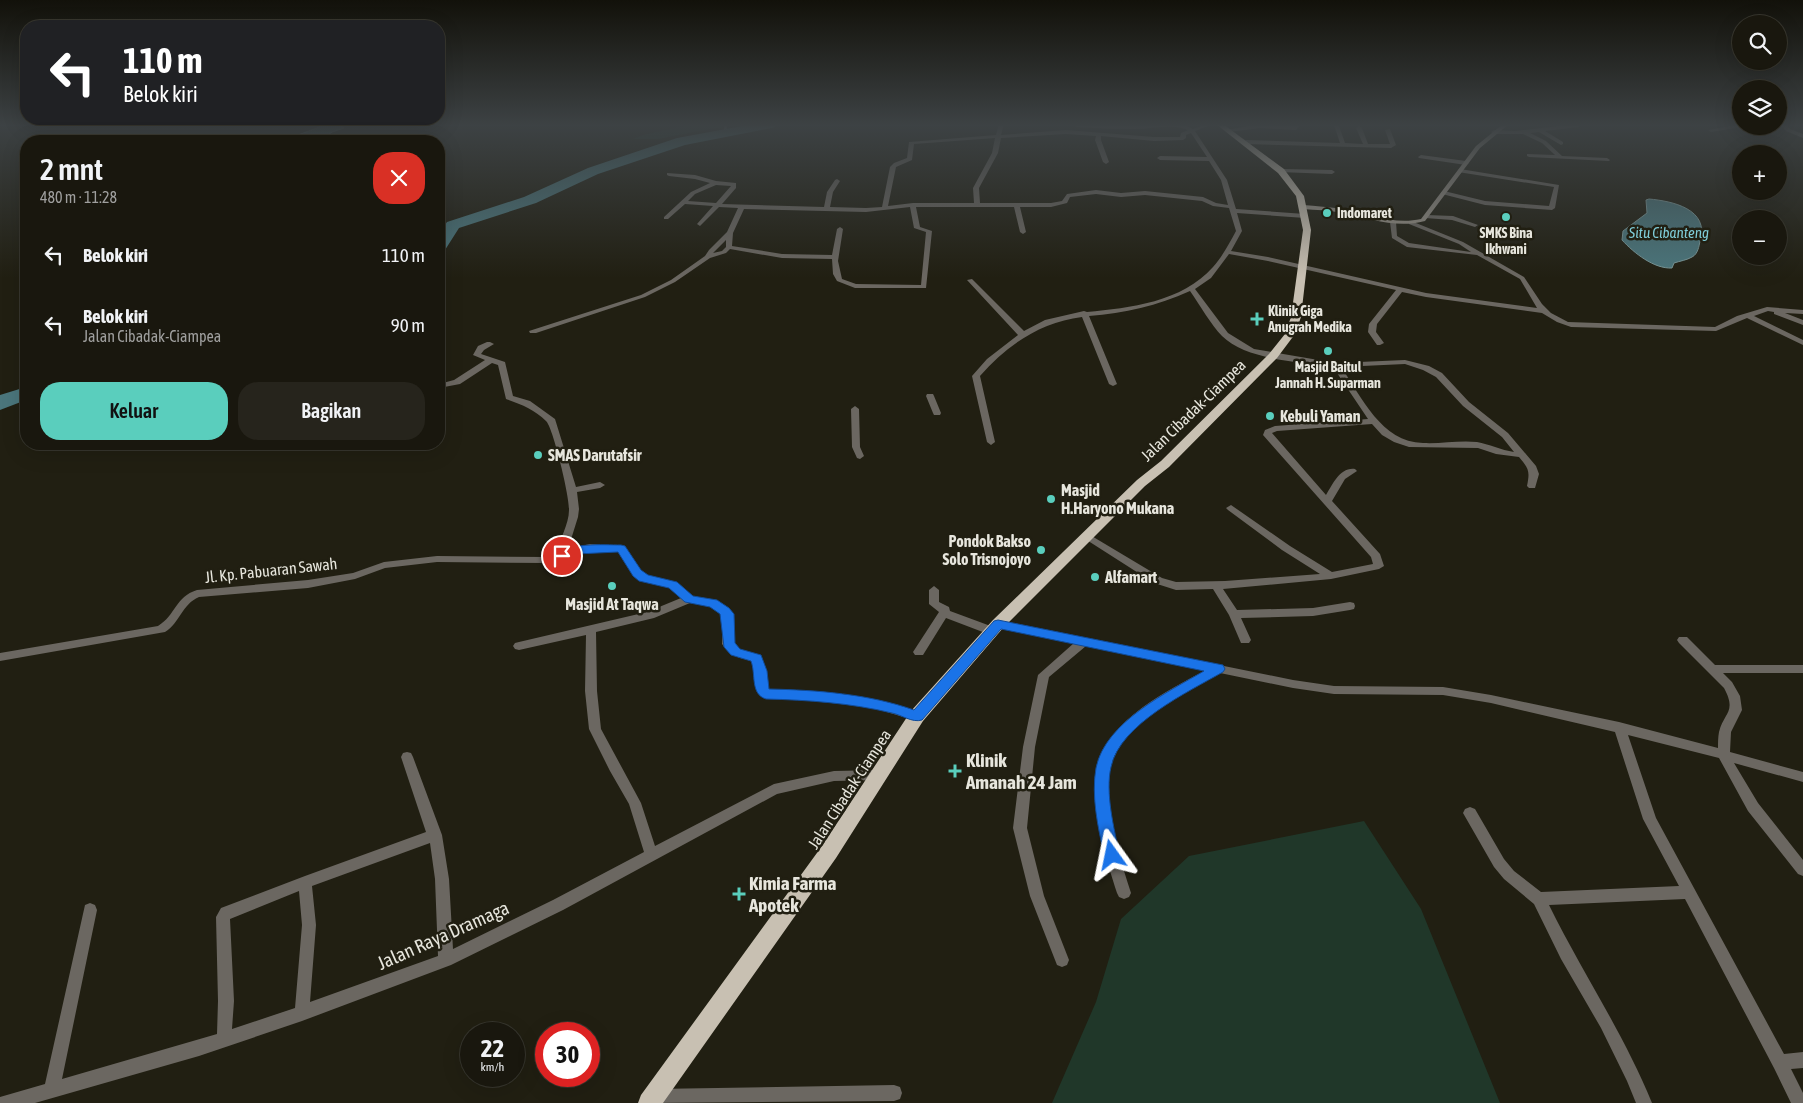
<!DOCTYPE html>
<html lang="id">
<head>
<meta charset="utf-8">
<style>
	:root { --surface:#19170e; --page:#26241c; --text:#f1f3f6; --muted:#9f9f9e; --line:#37362e; --accent:#5acebd }
	body { margin:0; font-family:"Asap Condensed",sans-serif; background:var(--page); color:var(--text); height:100vh; display:flex; flex-direction:column; font-size:19px; white-space:nowrap }
	* { box-sizing:border-box; margin:0 }
	p { font-size:16px; color:var(--muted) }
	.icon { flex:none; width:28px; height:28px; fill:none; stroke:currentColor; stroke-width:2; stroke-linecap:round; stroke-linejoin:round }
	.map { position:relative; flex:1; overflow:hidden }
	.panel { position:absolute; left:20px; top:135px; width:425px; height:315px; display:flex; flex-direction:column; background:var(--surface); border-radius:20px; box-shadow:0 5px 20px #0002,0 0 0 1px var(--line) }
	.panel>* { flex:none }
	.banner { position:absolute; left:20px; top:20px; width:425px; height:105px; border-radius:20px; box-shadow:0 5px 20px #0002,0 0 0 1px var(--line); background:#202124; color:#fff; overflow:hidden }
	.tools { position:absolute; left:1732px; top:15px; display:grid; gap:10px }
	.tools a { display:grid; place-items:center; width:55px; height:55px; border-radius:50%; background:var(--surface); box-shadow:0 5px 20px #0002,0 0 0 1px var(--line); font-size:25px }
	.speed { position:absolute; left:460px; top:1022px; display:flex; gap:10px; font-size:25px; font-weight:700; text-align:center }
	.speed>* { display:grid; place-content:center; width:65px; height:65px; border-radius:50%; background:var(--surface); box-shadow:0 5px 20px #0002,0 0 0 1px var(--line); line-height:1 }
	.speed small { font-size:12px; font-weight:400 }
	.speed .limit { border:8px solid #d22; background:#fff; color:#111 }
	.pin { position:absolute; display:grid; place-items:center; width:42px; height:42px; color:#fff; margin:-21px; border:2px solid #fff; border-radius:50%; box-shadow:0 1px 5px #0007 }
	.me { position:absolute; width:55px; margin:-28px; rotate:348deg; stroke-linejoin:round; filter:drop-shadow(0 0 4px #0008) }
	.turn { display:flex; align-items:center; gap:18px; height:105px; padding:0 20px; font-size:22px }
	.turn .icon { width:65px; height:65px; stroke-width:2.5 }
	.turn b { display:block; font-size:35px; line-height:42px }
	.round { display:grid; place-items:center; flex:none; width:52px; height:52px; border-radius:20px; background:var(--page) }
	.head { display:flex; align-items:center; justify-content:space-between; height:85px; padding:0 20px }
	h1 { font-size:30px; font-weight:600; line-height:38px }
	.button { display:flex; gap:10px; margin-top:auto; padding:10px 20px }
	.button a { flex:1; height:58px; border-radius:20px; background:var(--accent); color:#111; font-size:20px; font-weight:600; line-height:58px; text-align:center }
	.button a+a { background:var(--page); color:var(--text) }
	ul { padding:0; list-style:none }
	li { display:flex; align-items:center; gap:15px; height:70px; padding:0 20px }
	li div { flex:1 }
	li b { display:block; font-size:19px }
	li em { font-style:normal }
	.map>svg:first-child { display:block }
	.green { fill:#203729 }
	.water { fill:#4b767c; stroke:#7a9899 }
	.lines { fill:none; stroke-linecap:round; stroke-linejoin:round }
	.stream { stroke:#7a9899; stroke-width:2.5 }
	.river { fill:#4b767c; fill-rule:evenodd }
	.minor { fill:#6b6761; fill-rule:evenodd }
	.secondary { fill:#979187; fill-rule:evenodd }
	.trunk { fill:#c8c0b2; fill-rule:evenodd }
	.route { fill:#1a73e8; stroke:#114b97 }
	.poi-dot { fill:#5acebd; stroke:#211f12; stroke-width:2 }
	.labels { text-anchor:middle; stroke-width:5; stroke-linejoin:round; paint-order:stroke }
	.far-poi-label { font-size:14px; font-weight:bold; fill:#e7e6dd; stroke:#211f12; text-anchor:start }
	.far-water-label { font-size:15px; font-style:italic; fill:#7fccd8; stroke:#211f12 }
	.street-label { font-size:16px; fill:#e7e6dd; stroke:#211f12 }
	.poi-label { font-size:16px; font-weight:bold; fill:#e7e6dd; stroke:#211f12; text-anchor:start }
	.near-poi-label { font-size:19px; font-weight:bold; fill:#e7e6dd; stroke:#211f12; text-anchor:start }
	.near-street-label { font-size:19px; fill:#e7e6dd; stroke:#211f12 }
</style>
</head>
<body>
<div class="map">
<svg width="1803" height="1103" viewBox="0 0 1803 1103">
	<rect width="100%" height="100%" fill="#211f12"/>
	<path class="green" d="M 693,124 L 750,124 L 709,129 L 658,139 L 633,139 L 643,135 Z
		M 1364,821 L 1421,909 L 1500,1103 L 1052,1103 L 1096,1002 L 1121,919 L 1189,856 Z"/>
	<path class="water" d="M 338,125 L 344,128 L 332,132 L 320,141 L 282,141 L 322,126 Z
		M 1649,199 C 1672,201 1710,209 1700,241 C 1699,246 1698,254 1692,257 C 1687,260 1680,261 1674,263 L 1672,268 C 1654,269 1634,253 1622,240 L 1623,231 L 1647,213 L 1646,200 Z"/>
	<g class="lines">
		<path class="stream" d="M 725,132 L 726,124"/>
		<path class="river" d="M 753,124 L 779,124 L 772,128 L 685,145 L 598,174 L 536,203 L 459,228 L 445,250 L 439,251 L 439,234 L 447,222 L 524,197 L 588,168 L 677,138 Z
			M 26,387 L 26,400 L 0,410 L 0,395 Z"/>
		<path class="minor" d="M 999,124 L 1004,124 L 1001,135 L 1066,130 L 1154,137 L 1180,137 L 1181,133 L 1188,130 C 1169,122 1152,130 1131,129 C 1113,129 1094,128 1076,127 L 1073,125 L 1077,124 L 1132,126 L 1155,126 L 1157,124 L 1183,124 L 1193,129 L 1207,124 L 1213,124 L 1195,131 L 1227,180 L 1236,209 L 1305,214 L 1308,216 L 1305,218 L 1237,213 L 1242,231 L 1231,251 L 1268,257 L 1426,293 L 1537,308 L 1520,279 L 1477,255 L 1407,247 L 1392,238 L 1390,222 L 1393,220 L 1396,222 L 1397,236 L 1409,243 L 1471,252 L 1459,244 L 1409,224 L 1409,222 L 1411,221 L 1463,242 L 1524,277 L 1542,304 L 1551,313 L 1568,322 L 1715,327 L 1737,316 L 1767,307 L 1803,310 L 1803,314 L 1785,313 L 1803,320 L 1803,325 L 1774,314 L 1774,312 L 1768,311 L 1754,316 L 1803,340 L 1803,345 L 1747,318 L 1716,331 L 1571,327 L 1557,322 L 1542,313 L 1426,297 L 1402,292 L 1377,324 L 1376,332 L 1384,343 L 1380,345 L 1377,345 L 1368,332 L 1369,324 L 1396,290 L 1268,261 L 1229,254 L 1211,278 L 1195,289 L 1228,333 L 1254,349 L 1336,363 L 1405,360 L 1429,366 L 1442,373 L 1469,402 L 1508,433 L 1536,466 L 1539,474 L 1535,488 L 1529,488 L 1527,486 C 1530,471 1529,469 1519,457 L 1496,454 L 1478,448 L 1409,447 L 1394,442 L 1382,435 L 1372,424 L 1277,431 L 1272,433 L 1326,495 C 1333,484 1340,467 1355,469 L 1357,471 L 1345,479 L 1332,501 L 1380,554 L 1384,566 L 1379,569 L 1331,579 L 1223,589 L 1237,610 L 1313,608 L 1350,602 L 1354,603 L 1355,606 L 1354,609 L 1350,610 L 1313,616 L 1241,618 L 1251,640 L 1249,643 L 1241,643 L 1229,615 L 1213,589 L 1176,590 L 1154,583 L 1082,537 L 1084,535 L 1090,535 L 1162,578 L 1176,582 L 1225,581 L 1320,574 L 1282,550 L 1228,510 L 1226,508 L 1231,505 L 1290,546 L 1332,572 L 1373,564 L 1371,557 L 1263,435 L 1265,430 L 1275,426 L 1368,419 L 1333,367 C 1300,362 1246,360 1222,336 C 1211,325 1200,305 1190,291 C 1157,306 1125,313 1089,316 L 1117,384 L 1113,386 L 1109,384 L 1082,317 C 1041,322 1007,345 980,376 L 995,442 L 991,445 L 987,442 L 972,376 L 987,359 L 1018,335 L 967,280 L 972,279 L 1024,331 L 1045,320 L 1084,311 L 1087,312 C 1130,308 1182,302 1213,267 C 1222,257 1229,244 1236,231 L 1229,208 L 1213,206 L 1202,201 L 1145,195 L 1121,197 L 1096,194 L 1070,197 L 1067,203 L 1051,207 L 1020,207 L 1026,232 L 1023,234 L 1020,232 L 1014,207 L 916,207 L 920,227 L 932,231 L 926,288 L 855,288 L 837,281 L 833,274 L 832,259 L 782,258 L 730,249 L 726,253 L 710,258 L 675,282 L 645,297 L 536,333 L 530,333 L 529,331 L 641,295 L 671,280 L 705,256 L 709,250 L 727,232 L 738,208 L 719,207 L 700,226 L 697,224 L 713,206 L 685,204 L 668,219 L 664,219 L 664,217 L 691,192 L 710,183 L 695,179 L 669,176 L 667,175 L 667,173 L 695,175 L 716,181 L 736,183 L 736,188 L 722,204 L 824,207 L 827,192 L 835,180 L 837,179 L 840,181 L 833,192 L 830,207 L 866,208 L 882,207 L 890,167 L 894,163 L 907,158 L 909,142 L 996,135 ZM 1191,133 L 1207,157 L 1160,156 L 1157,158 L 1160,160 L 1209,161 L 1221,180 L 1228,205 L 1216,203 L 1203,197 L 1145,191 L 1121,193 L 1096,190 L 1067,194 L 1062,201 L 1051,203 L 980,203 L 979,188 L 998,153 L 1001,138 L 1066,134 L 1096,136 L 1095,140 L 1103,162 L 1106,164 L 1109,162 L 1101,140 L 1101,136 L 1154,141 L 1183,140 L 1186,138 L 1186,135 ZM 995,138 L 992,153 L 973,188 L 974,203 L 913,203 L 888,206 L 896,167 L 912,160 L 914,144 ZM 716,185 L 731,186 L 716,203 L 688,201 L 695,194 ZM 910,207 L 914,228 L 926,232 L 921,285 L 856,284 L 842,279 L 838,261 L 843,229 L 840,227 L 837,229 L 832,255 L 782,254 L 732,246 L 733,233 L 744,209 L 866,212 ZM 726,240 L 726,247 L 722,251 L 713,253 ZM 1405,364 L 1423,370 L 1436,377 L 1463,406 L 1502,437 L 1514,452 C 1501,450 1489,444 1477,442 C 1459,440 1441,444 1423,443 C 1381,442 1362,397 1341,367 Z
			M 1260,124 L 1294,126 L 1296,124 L 1301,124 L 1296,130 L 1260,128 L 1229,132 L 1226,130 Z
			M 1446,124 L 1499,124 L 1496,126 L 1449,126 Z
			M 1577,124 L 1579,127 L 1545,131 L 1563,142 L 1563,144 L 1561,145 L 1539,132 L 1530,133 L 1546,141 L 1562,156 L 1607,158 L 1610,160 L 1609,161 L 1529,157 L 1527,156 L 1527,154 L 1555,155 L 1542,143 L 1523,134 L 1494,134 L 1491,132 L 1494,130 L 1515,131 Z
			M 1741,124 L 1741,127 L 1711,132 L 1708,130 Z
			M 1779,124 L 1803,124 L 1803,126 L 1788,126 L 1790,129 L 1803,134 L 1803,138 L 1786,131 L 1782,126 L 1779,125 Z
			M 1334,125 L 1339,126 L 1345,143 L 1363,144 L 1356,128 L 1359,126 L 1362,128 L 1368,144 L 1390,144 L 1385,130 L 1390,129 L 1396,145 L 1391,148 L 1246,144 L 1243,142 L 1246,140 L 1340,143 Z
			M 1421,155 L 1466,161 L 1469,163 L 1466,165 L 1419,158 L 1418,157 Z
			M 1281,169 L 1332,170 L 1335,172 L 1332,174 L 1279,172 L 1278,171 Z
			M 1460,169 L 1559,185 L 1555,208 L 1552,210 L 1485,205 L 1442,194 L 1441,193 L 1444,191 L 1485,201 L 1549,206 L 1554,187 L 1458,172 L 1458,170 Z
			M 1427,215 L 1453,216 L 1478,225 L 1475,227 L 1452,220 L 1425,218 L 1424,217 Z
			M 487,342 L 490,342 L 494,344 L 484,350 L 481,354 L 505,362 L 513,396 L 530,401 L 555,419 L 576,487 L 600,482 L 605,485 L 600,488 L 577,492 L 579,509 L 578,517 L 568,549 L 590,544 L 625,547 L 641,571 L 647,575 L 676,582 L 692,596 L 717,600 L 733,614 L 734,643 L 739,649 L 760,655 L 767,671 L 767,688 L 769,690 C 821,690 872,697 921,713 L 923,716 L 921,719 L 917,721 L 880,710 L 842,703 L 762,697 C 752,687 756,674 751,661 C 738,657 731,657 722,644 L 723,615 L 710,606 L 690,603 L 654,618 L 596,632 L 597,691 L 601,729 L 641,803 L 655,846 L 774,784 L 834,771 L 880,770 L 884,771 L 886,775 L 884,779 L 880,780 L 834,781 L 777,794 L 563,910 L 451,965 L 302,1021 L 199,1056 L 35,1103 L 0,1103 L 0,1097 L 45,1084 L 85,905 L 90,903 L 95,905 L 97,910 L 62,1079 L 217,1034 L 218,1001 L 216,917 L 221,908 L 305,876 L 426,832 L 401,757 L 403,753 L 407,752 L 411,753 L 413,757 L 442,835 L 449,879 L 453,949 L 553,900 L 644,852 L 629,804 L 610,771 L 589,729 L 585,691 L 586,635 L 519,650 L 515,649 L 513,646 L 515,643 L 519,642 L 647,612 L 681,598 L 669,588 L 640,580 L 633,575 L 618,552 L 582,552 L 547,563 L 437,562 L 385,568 L 355,579 L 308,588 L 199,597 C 182,604 180,623 165,632 L 0,661 L 0,653 L 158,626 C 176,615 175,597 197,590 L 308,580 L 353,573 L 384,562 L 437,556 L 547,557 L 557,554 C 559,539 569,525 569,510 C 570,498 553,427 546,421 C 535,410 521,404 506,399 L 498,365 L 492,363 L 460,384 L 439,388 L 439,384 L 454,380 L 485,360 L 473,355 L 478,346 ZM 430,843 L 435,879 L 438,956 L 310,1002 L 316,925 L 312,886 ZM 299,891 L 302,925 L 295,1008 L 232,1029 L 234,1001 L 230,919 Z
			M 927,394 L 933,394 L 934,396 L 941,413 L 940,415 L 934,415 L 933,413 L 926,396 Z
			M 855,406 L 859,409 L 860,447 L 864,456 L 860,459 L 857,458 L 852,447 L 851,409 Z
			M 934,586 L 939,590 L 939,602 L 949,607 L 950,611 L 996,628 L 997,631 L 996,634 L 988,634 L 946,618 L 923,655 L 915,655 L 913,652 L 939,612 L 929,604 L 929,590 Z
			M 998,620 L 1293,680 L 1334,686 L 1443,687 L 1491,695 L 1619,722 L 1718,748 C 1718,743 1718,737 1719,732 C 1724,712 1737,712 1724,688 L 1679,643 L 1677,640 L 1679,637 L 1687,637 L 1715,665 L 1803,665 L 1803,673 L 1723,673 L 1732,682 L 1740,696 L 1742,710 L 1731,732 L 1730,752 L 1803,772 L 1803,782 L 1734,763 L 1758,803 L 1803,860 L 1803,876 L 1798,874 L 1748,811 L 1719,758 L 1628,735 L 1656,818 L 1784,1054 L 1803,1052 L 1803,1068 L 1791,1069 L 1803,1093 L 1803,1103 L 1791,1103 L 1774,1068 L 1685,899 L 1549,905 C 1582,972 1624,1034 1652,1103 L 1636,1103 L 1627,1081 L 1601,1028 L 1561,959 L 1534,904 L 1504,879 L 1494,867 L 1463,813 L 1465,809 L 1470,807 L 1475,809 L 1504,859 L 1514,871 L 1541,892 L 1679,886 L 1643,819 L 1615,732 L 1491,703 L 1443,695 L 1334,694 L 1293,688 L 1220,673 C 1185,692 1136,715 1116,751 C 1095,789 1119,854 1131,893 L 1129,897 L 1124,899 L 1119,897 L 1117,893 C 1105,854 1088,807 1098,766 C 1109,719 1167,691 1206,670 L 1086,646 L 1049,677 L 1035,747 L 1027,828 L 1044,896 L 1069,960 L 1067,965 L 1062,967 L 1057,965 L 1030,896 L 1013,828 L 1023,747 L 1038,675 L 1074,643 L 994,627 L 993,624 L 994,621 Z
			M 894,1085 L 900,1087 L 902,1093 L 900,1099 L 894,1101 L 649,1103 L 646,1097 L 648,1091 L 654,1089 Z"/>
		<path class="secondary" d="M 1503,124 L 1509,124 L 1480,148 L 1425,221 C 1395,229 1371,218 1342,213 C 1329,210 1316,210 1303,209 L 1300,207 L 1303,205 C 1316,206 1330,207 1343,209 C 1369,214 1394,225 1421,219 L 1476,146 Z"/>
		<path class="trunk" d="M 1216,124 L 1223,124 L 1284,169 L 1304,196 L 1311,230 L 1301,317 L 1295,334 L 1277,358 L 1169,467 L 1145,486 L 1003,628 L 923,721 L 836,858 L 663,1103 L 638,1103 L 641,1095 L 822,846 L 911,711 L 993,620 L 1137,480 L 1161,461 L 1269,354 L 1285,334 L 1291,317 L 1303,230 L 1296,196 L 1278,173 Z"/>
	</g>
	<linearGradient id="sky" x2="0" y2="1"><stop stop-color="#12110a"/><stop offset="0.45" stop-color="#3d4244"/><stop offset="1" stop-color="#3d4244" stop-opacity="0"/></linearGradient>
	<rect width="1803" height="278" fill="url(#sky)"/>
	<path class="route" d="M 621,545 L 625,546 L 641,570 L 648,575 L 677,582 L 693,596 L 717,600 L 729,608 L 734,614 L 735,643 L 740,649 L 761,655 L 767,671 L 769,689 C 817,690 869,694 914,710 L 994,621 L 998,620 L 1223,665 L 1225,669 L 1223,672 C 1188,692 1120,724 1111,767 C 1105,792 1114,830 1120,855 L 1117,860 L 1112,862 L 1106,860 L 1104,855 C 1098,827 1091,796 1096,768 C 1105,722 1168,692 1204,671 L 1001,629 L 922,720 C 912,723 902,715 892,713 C 851,703 807,700 766,699 C 750,694 756,674 751,661 L 731,655 L 724,647 L 720,614 L 710,607 L 685,602 L 669,588 L 639,581 L 633,576 L 618,552 L 576,554 L 562,560 L 556,556 C 566,542 604,545 621,545 Z"/>
	<g class="poi-dot">
		<circle cx="1327" cy="213" r="5"/>
		<circle cx="1506" cy="217" r="5"/>
		<path d="M1254.5 311.5h5v5h5v5h-5v5h-5v-5h-5v-5h5z"/>
		<circle cx="1328" cy="351" r="5"/>
		<circle cx="1270" cy="416" r="5"/>
		<circle cx="538" cy="455" r="5"/>
		<circle cx="1051" cy="499" r="5"/>
		<circle cx="1041" cy="550" r="5"/>
		<circle cx="1095" cy="577" r="5"/>
		<circle cx="612" cy="586" r="5"/>
		<path d="M952.5 763.5h5v5h5v5h-5v5h-5v-5h-5v-5h5z"/>
		<path d="M736.5 886.5h5v5h5v5h-5v5h-5v-5h-5v-5h5z"/>
	</g>
	<g class="labels">
		<g class="far-poi-label">
			<text x="1337" y="218">Indomaret</text>
			<text x="1506" y="238" text-anchor="middle">SMKS Bina<tspan x="1506" dy="16">Ikhwani</tspan></text>
			<text x="1268" y="316">Klinik Giga<tspan x="1268" dy="16">Anugrah Medika</tspan></text>
			<text x="1328" y="372" text-anchor="middle">Masjid Baitul<tspan x="1328" dy="16">Jannah H. Suparman</tspan></text>
		</g>
		<g class="far-water-label">
			<text x="1669" y="238">Situ Cibanteng</text>
		</g>
		<g class="street-label">
			<text transform="translate(1193 410) rotate(-44)" y="6">Jalan Cibadak-Ciampea</text>
			<text transform="translate(271 570) rotate(-6)" y="6">Jl. Kp. Pabuaran Sawah</text>
			<text transform="translate(849 789) rotate(-57)" y="6">Jalan Cibadak-Ciampea</text>
		</g>
		<g class="poi-label">
			<text x="1280" y="422">Kebuli Yaman</text>
			<text x="548" y="461">SMAS Darutafsir</text>
			<text x="1061" y="496">Masjid<tspan x="1061" dy="18">H.Haryono Mukana</tspan></text>
			<text x="1031" y="547" text-anchor="end">Pondok Bakso<tspan x="1031" dy="18">Solo Trisnojoyo</tspan></text>
			<text x="1105" y="583">Alfamart</text>
			<text x="612" y="610" text-anchor="middle">Masjid At Taqwa</text>
		</g>
		<g class="near-poi-label">
			<text x="966" y="767">Klinik<tspan x="966" dy="22">Amanah 24 Jam</tspan></text>
			<text x="749" y="890">Kimia Farma<tspan x="749" dy="22">Apotek</tspan></text>
		</g>
		<g class="near-street-label">
			<text transform="translate(443 935) rotate(-24)" y="7">Jalan Raya Dramaga</text>
		</g>
	</g>
</svg>
<div class="tools">
<a><svg class="icon" aria-label="search" viewBox="0 0 24 24"><circle cx="10" cy="10" r="6"/><path d="M15 15l6 6"/></svg></a>
<a><svg class="icon" aria-label="layers" viewBox="0 0 24 24"><path d="M12 4l9 5-9 5-9-5zM3 14l9 5 9-5"/></svg></a>
<a>+</a>
<a>−</a>
</div>
<div class="speed"><div>22<small>km/h</small></div><div class="limit">30</div></div>
<div class="pin" style="left:562px;top:556px;background:#d93025"><svg class="icon" aria-label="arrive" viewBox="0 0 24 24"><path d="M6 21V4h12l-3 4 3 4H6"/></svg></div>
<svg class="me" style="left:1112px;top:855px" viewBox="-20 -20 40 40"><path d="M0-17L14 15 0 8-14 15z" fill="#1a73e8" stroke="#fff" stroke-width="4"/></svg>
<div class="banner">
<div class="turn"><svg class="icon" aria-label="left" viewBox="0 0 24 24"><path d="M17 20v-9H6M10 6l-5 5 5 5"/></svg><div><b>110 m</b>Belok kiri</div></div>
</div>
<section class="panel">
<div class="head"><div><h1>2 mnt</h1><p>480 m · 11:28</p></div><a class="round" style="background:#d93025;color:#fff"><svg class="icon" aria-label="close" viewBox="0 0 24 24"><path d="M6 6l12 12M18 6L6 18"/></svg></a></div>
<ul>
<li><svg class="icon" aria-label="left" viewBox="0 0 24 24"><path d="M17 20v-9H6M10 6l-5 5 5 5"/></svg><div><b>Belok kiri</b></div><em>110 m</em></li>
<li><svg class="icon" aria-label="left" viewBox="0 0 24 24"><path d="M17 20v-9H6M10 6l-5 5 5 5"/></svg><div><b>Belok kiri</b><p>Jalan Cibadak-Ciampea</p></div><em>90 m</em></li>
</ul>
<div class="button"><a>Keluar</a><a>Bagikan</a></div>
</section>
</div>
</body>
</html>
